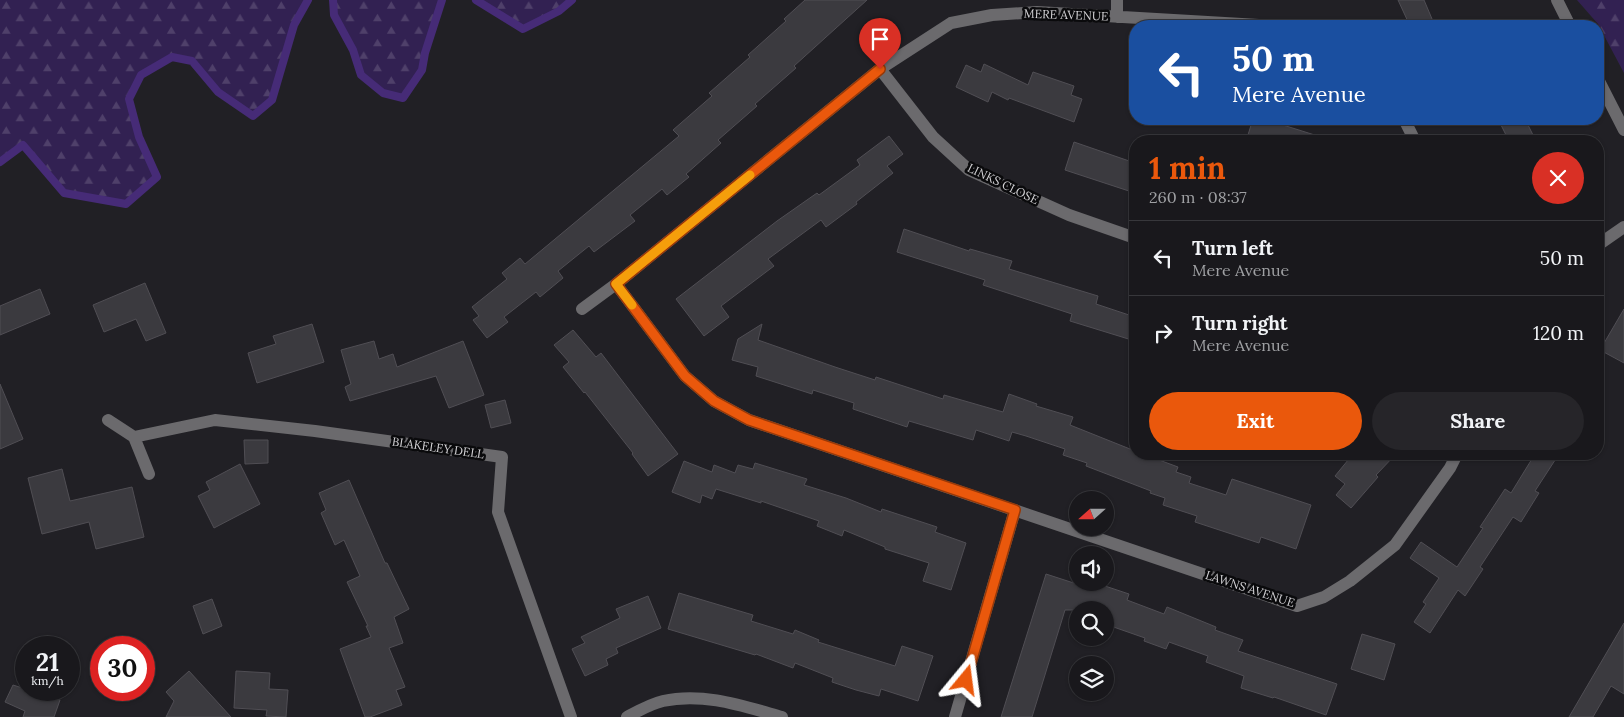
<!DOCTYPE html>
<html lang="en">
<head>
<meta charset="utf-8">
<style>
	:root { --surface:#19181c; --page:#262529; --text:#f1f3f6; --muted:#9fa0a3; --line:#37373b; --accent:#ea580c }
	body { margin:0; font-family:Lora,serif; background:var(--page); color:var(--text); height:100vh; display:flex; flex-direction:column; font-size:19px; white-space:nowrap }
	* { box-sizing:border-box; margin:0 }
	p { font-size:16px; color:var(--muted) }
	.icon { flex:none; width:28px; height:28px; fill:none; stroke:currentColor; stroke-width:2; stroke-linecap:round; stroke-linejoin:round }
	.map { position:relative; flex:1; overflow:hidden }
	.panel { position:absolute; left:1129px; top:135px; width:475px; height:325px; display:flex; flex-direction:column; background:var(--surface); border-radius:20px; box-shadow:0 1px 4px #0004,0 0 0 1px var(--line) }
	.panel>* { flex:none }
	.hud { position:absolute; left:1129px; top:20px; width:475px; height:105px; border-radius:20px; box-shadow:0 1px 4px #0004,0 0 0 1px var(--line); background:#1a4fa0; color:#fff; overflow:hidden }
	.needle { width:32px; rotate:249deg }
	.buttons { position:absolute; left:1069px; top:491px; display:grid; gap:10px }
	.buttons a { display:grid; place-items:center; width:45px; height:45px; border-radius:50%; background:var(--surface); box-shadow:0 1px 4px #0004,0 0 0 1px var(--line); font-size:25px }
	.speed { position:absolute; left:15px; top:636px; display:flex; gap:10px; font-size:25px; font-weight:700; text-align:center }
	.speed>* { display:grid; place-content:center; width:65px; height:65px; border-radius:50%; background:var(--surface); box-shadow:0 1px 4px #0004,0 0 0 1px var(--line); line-height:1 }
	.speed small { font-size:12px; font-weight:400 }
	.speed .limit { border:8px solid #d22; background:#fff; color:#111 }
	.pin { position:absolute; display:grid; place-items:center; width:42px; height:42px; color:#fff; margin:-51px -21px; border-radius:50% 50% 50% 0; rotate:-45deg; box-shadow:0 0 5px #0007 }
	.pin .icon { rotate:45deg }
	.me { position:absolute; width:55px; margin:-28px; rotate:16deg; stroke-linejoin:round; filter:drop-shadow(0 0 4px #0008) }
	.turn { display:flex; align-items:center; gap:18px; height:105px; padding:0 20px; font-size:22px }
	.turn .icon { width:65px; height:65px; stroke-width:2.5 }
	.turn b { display:block; font-size:35px; line-height:42px }
	.round { display:grid; place-items:center; flex:none; width:52px; height:52px; border-radius:26px; background:var(--page) }
	.head { display:flex; align-items:center; justify-content:space-between; height:85px; padding:0 20px }
	h1 { font-size:30px; font-weight:800; line-height:38px; color:var(--accent) }
	.action { display:flex; gap:10px; margin-top:auto; padding:10px 20px }
	.action a { flex:1; height:58px; border-radius:30px; background:var(--accent); color:#fff; font-size:20px; font-weight:800; line-height:58px; text-align:center }
	.action a+a { background:var(--page); color:var(--text) }
	ul { padding:0; list-style:none }
	li { display:flex; align-items:center; gap:15px; height:75px; padding:0 20px; border-top:1px solid var(--line) }
	li div { flex:1 }
	li b { display:block; font-size:19px }
	li em { font-style:normal }
	.map>svg:first-child { display:block }
	.forest { fill:url(#forest-firs) }
	.lines { fill:none; stroke-linecap:round; stroke-linejoin:round }
	.stream { stroke:#462b77; stroke-width:8 }
	.building { fill:#3b3a3f; stroke:#504e54 }
	.minor { stroke:#6b6a6d; stroke-width:12 }
	.route-casing { stroke:#983908; stroke-width:12 }
	.route { stroke:#ea580c; stroke-width:9 }
	.slow { stroke:#f59e0b; stroke-width:9 }
	.labels { text-anchor:middle; stroke-width:5; stroke-linejoin:round; paint-order:stroke }
	.street-label { font-size:12px; fill:#d5d4d7; stroke:#0a0a0c }
</style>
</head>
<body>
<div class="map">
<svg width="1624" height="717" viewBox="0 0 1624 717">
	<defs>
		<pattern id="forest-firs" width="22" height="20" patternUnits="userSpaceOnUse" patternTransform="scale(1.25)"><rect width="22" height="20" fill="#322152"/><path d="M5 1l3.5 6h-7zM16 11l3.5 6h-7z" fill="#4f406a"/></pattern>
	</defs>
	<rect width="100%" height="100%" fill="#212025"/>
	<path class="forest" d="M 0,0 L 308,0 L 294,25 L 272,100 L 253,116 L 218,92 L 192,61 L 172,57 L 141,75 L 129,100 L 139,137 L 157,177 L 126,204 L 64,193 L 23,146 L 0,162 Z
		M 333,0 L 442,0 L 425,53 L 422,70 L 403,98 L 383,93 L 361,75 L 353,50 L 334,15 Z
		M 476,0 L 572,0 L 559,11 L 523,29 Z
		M 1577,0 L 1624,0 L 1624,73 L 1598,24 Z"/>
	<g class="lines">
		<path class="stream" d="M 333,0 L 334,15 L 353,50 L 361,75 L 383,93 L 403,98 L 422,70 L 425,53 L 442,0
			M 476,0 L 523,29 L 559,11 L 572,0
			M 0,162 L 23,145 L 64,193 L 126,204 L 157,177 L 139,137 L 129,99 L 141,75 L 172,57 L 192,61 L 218,92 L 253,116 L 272,100 L 294,25 L 308,0"/>
	</g>
	<path class="building" d="M 805,0 L 867,0 L 794,66 L 796,68 L 755,104 L 757,106 L 718,140 L 721,143 L 686,174 L 689,177 L 667,195 L 662,189 L 630,215 L 635,221 L 594,252 L 589,246 L 558,271 L 563,278 L 540,297 L 536,292 L 504,317 L 508,322 L 487,338 L 473,320 L 479,316 L 472,307 L 507,279 L 502,273 L 520,258 L 525,264 L 679,136 L 673,130 L 712,96 L 709,93 L 750,57 L 748,55 L 786,21 L 784,19 Z
		M 1398,0 L 1424,0 L 1435,26 L 1410,26 Z
		M 984,64 L 1028,85 L 1033,72 L 1074,86 L 1071,95 L 1082,99 L 1074,122 L 1009,98 L 1008,100 L 992,92 L 988,102 L 956,87 L 966,65 L 981,72 Z
		M 1253,119 L 1264,119 L 1321,137 L 1320,141 L 1258,141 L 1247,138 Z
		M 1498,119 L 1525,119 L 1536,141 L 1509,141 Z
		M 889,136 L 903,154 L 887,166 L 893,173 L 856,202 L 857,204 L 826,227 L 821,220 L 768,259 L 774,266 L 721,306 L 729,317 L 704,336 L 676,299 L 777,221 L 817,193 L 819,195 L 860,165 L 857,160 Z
		M 1074,142 L 1135,163 L 1135,193 L 1065,170 Z
		M 904,229 L 969,251 L 970,249 L 1012,261 L 1009,269 L 1098,296 L 1096,304 L 1135,317 L 1135,341 L 1070,321 L 1072,314 L 983,285 L 985,280 L 897,252 Z
		M 145,283 L 166,333 L 146,341 L 136,319 L 104,332 L 93,305 Z
		M 40,289 L 50,314 L 0,335 L 0,306 Z
		M 1624,309 L 1624,363 L 1600,350 Z
		M 312,324 L 324,362 L 257,383 L 248,353 L 276,344 L 273,336 Z
		M 762,324 L 758,340 L 835,367 L 875,380 L 876,377 L 943,399 L 944,395 L 1003,412 L 1009,394 L 1037,404 L 1036,406 L 1073,417 L 1070,425 L 1135,451 L 1135,454 L 1143,454 L 1178,467 L 1176,472 L 1191,477 L 1189,483 L 1226,495 L 1232,479 L 1311,505 L 1296,549 L 1261,537 L 1259,543 L 1195,522 L 1197,516 L 1163,505 L 1165,498 L 1150,493 L 1151,491 L 1086,466 L 1087,463 L 1063,455 L 1065,449 L 1026,436 L 1012,432 L 1009,441 L 976,430 L 973,440 L 909,421 L 907,427 L 853,409 L 854,403 L 813,390 L 812,394 L 756,376 L 758,367 L 732,360 L 738,339 Z
		M 573,330 L 596,357 L 601,353 L 678,454 L 648,476 L 632,454 L 633,453 L 585,392 L 584,393 L 563,367 L 569,362 L 554,345 Z
		M 374,341 L 379,359 L 393,354 L 397,367 L 463,341 L 484,395 L 449,408 L 436,376 L 350,401 L 345,387 L 351,384 L 341,350 Z
		M 0,384 L 23,439 L 0,449 Z
		M 505,400 L 511,423 L 491,428 L 485,405 Z
		M 244,440 L 268,440 L 268,463 L 245,464 Z
		M 1353,454 L 1396,454 L 1376,475 L 1378,477 L 1351,508 L 1336,495 L 1345,484 L 1335,476 Z
		M 1535,454 L 1559,454 L 1535,491 L 1539,493 L 1521,522 L 1513,517 L 1480,567 L 1483,569 L 1465,596 L 1458,590 L 1430,633 L 1414,622 L 1426,604 L 1423,602 L 1439,578 L 1410,558 L 1421,542 L 1457,567 L 1483,528 L 1480,527 L 1505,489 L 1511,493 Z
		M 684,461 L 712,472 L 714,465 L 735,473 L 738,465 L 753,469 L 755,463 L 807,479 L 804,485 L 846,498 L 881,512 L 882,509 L 937,527 L 935,532 L 966,543 L 951,590 L 923,581 L 929,563 L 885,549 L 885,547 L 844,530 L 842,536 L 817,526 L 819,521 L 761,501 L 761,503 L 716,489 L 712,499 L 702,495 L 700,503 L 672,492 Z
		M 240,464 L 260,504 L 214,528 L 198,496 L 210,490 L 206,482 Z
		M 62,469 L 70,501 L 132,487 L 144,537 L 96,549 L 89,522 L 42,534 L 28,478 Z
		M 349,480 L 385,563 L 387,563 L 409,609 L 394,617 L 403,643 L 389,648 L 405,687 L 396,690 L 402,705 L 370,717 L 365,717 L 340,649 L 371,637 L 366,626 L 368,626 L 347,582 L 360,576 L 344,540 L 335,545 L 321,513 L 326,510 L 319,493 Z
		M 1046,574 L 1086,587 L 1087,582 L 1093,582 L 1129,594 L 1127,600 L 1164,614 L 1167,607 L 1216,627 L 1215,630 L 1243,640 L 1238,651 L 1337,684 L 1326,715 L 1274,697 L 1273,698 L 1241,688 L 1244,676 L 1206,662 L 1208,656 L 1169,642 L 1166,649 L 1144,641 L 1145,638 L 1105,624 L 1105,610 L 1065,610 L 1032,717 L 1001,717 Z
		M 679,593 L 753,615 L 751,621 L 793,634 L 795,630 L 819,640 L 818,642 L 895,666 L 902,646 L 933,656 L 918,701 L 881,689 L 879,696 L 856,690 L 832,682 L 833,678 L 795,663 L 793,668 L 756,654 L 755,655 L 668,629 Z
		M 648,596 L 661,628 L 616,648 L 618,653 L 606,659 L 608,665 L 585,676 L 572,649 L 585,643 L 581,637 L 620,618 L 616,609 Z
		M 212,599 L 222,626 L 203,634 L 193,606 Z
		M 1624,623 L 1624,694 L 1611,686 L 1593,717 L 1569,717 Z
		M 1362,634 L 1395,644 L 1384,680 L 1351,669 Z
		M 189,671 L 231,717 L 166,717 L 174,701 L 166,692 Z
		M 236,671 L 270,673 L 269,689 L 288,690 L 286,717 L 266,716 L 267,710 L 234,708 Z
		M 13,685 L 60,700 L 54,717 L 23,717 L 25,711 L 5,702 Z"/>
	<g class="lines">
		<path class="minor" d="M 1557,0 L 1570,26
			M 1117,17 L 1117,0
			M 1275,26 L 1037,12 L 992,15 L 951,23 L 880,69 L 616,284 L 685,376 L 714,401 L 749,420 L 1297,606 L 1324,597 L 1350,581 L 1395,545 L 1450,468 L 1457,454
			M 880,69 L 933,137 L 969,170 L 1069,215 L 1135,238
			M 1598,79 L 1624,130
			M 1404,119 L 1415,141
			M 1598,245 L 1624,227
			M 582,309 L 616,284
			M 108,420 L 134,437 L 215,420 L 315,431 L 502,457 L 498,512 L 571,717
			M 134,437 L 149,474
			M 627,717 C 638,711 650,704 663,701 C 703,692 743,706 782,717
			M 955,717 L 1015,510"/>
	</g>
	<g class="lines">
		<defs>
			<path id="route" d="M 880,69 L 616,284 L 685,376 L 714,401 L 749,420 L 1015,510 L 966,680"/>
		</defs>
		<use href="#route" class="route-casing"/>
		<use href="#route" class="route"/>
		<path class="slow" d="M 632,305 L 616,284 L 750,175"/>
	</g>
	<g class="labels">
		<g class="street-label">
			<text transform="translate(1066 15) rotate(2)" y="4">MERE AVENUE</text>
			<text transform="translate(1003 184) rotate(26)" y="4">LINKS CLOSE</text>
			<text transform="translate(438 448) rotate(8)" y="4">BLAKELEY DELL</text>
			<text transform="translate(1250 589) rotate(18)" y="4">LAWNS AVENUE</text>
		</g>
	</g>
</svg>
<div class="buttons">
<a><svg class="needle" viewBox="-14 -14 28 28"><path d="M0-13l5 13h-10z" fill="#e53935"/><path d="M0 13l5-13h-10z" fill="#9fa0a3"/></svg></a>
<a><svg class="icon" aria-label="sound" viewBox="0 0 24 24"><path d="M4 9h4l5-4v14l-5-4H4zM17 9q2 3 0 6"/></svg></a>
<a><svg class="icon" aria-label="search" viewBox="0 0 24 24"><circle cx="10" cy="10" r="6"/><path d="M15 15l6 6"/></svg></a>
<a><svg class="icon" aria-label="layers" viewBox="0 0 24 24"><path d="M12 4l9 5-9 5-9-5zM3 14l9 5 9-5"/></svg></a>
</div>
<div class="speed"><div>21<small>km/h</small></div><div class="limit">30</div></div>
<div class="pin" style="left:880px;top:69px;background:#d93025"><svg class="icon" aria-label="arrive" viewBox="0 0 24 24"><path d="M6 21V4h12l-3 4 3 4H6"/></svg></div>
<svg class="me" style="left:966px;top:680px" viewBox="-20 -20 40 40"><path d="M0-17L14 15 0 8-14 15z" fill="#ea580c" stroke="#fff" stroke-width="4"/></svg>
<div class="hud">
<div class="turn"><svg class="icon" aria-label="left" viewBox="0 0 24 24"><path d="M17 20v-9H6M10 6l-5 5 5 5"/></svg><div><b>50 m</b>Mere Avenue</div></div>
</div>
<section class="panel">
<div class="head"><div><h1>1 min</h1><p>260 m · 08:37</p></div><a class="round" style="background:#d93025;color:#fff"><svg class="icon" aria-label="close" viewBox="0 0 24 24"><path d="M6 6l12 12M18 6L6 18"/></svg></a></div>
<ul>
<li><svg class="icon" aria-label="left" viewBox="0 0 24 24"><path d="M17 20v-9H6M10 6l-5 5 5 5"/></svg><div><b>Turn left</b><p>Mere Avenue</p></div><em>50 m</em></li>
<li><svg class="icon" aria-label="right" viewBox="0 0 24 24"><path d="M7 20v-9h11M14 6l5 5-5 5"/></svg><div><b>Turn right</b><p>Mere Avenue</p></div><em>120 m</em></li>
</ul>
<div class="action"><a>Exit</a><a>Share</a></div>
</section>
</div>
</body>
</html>
